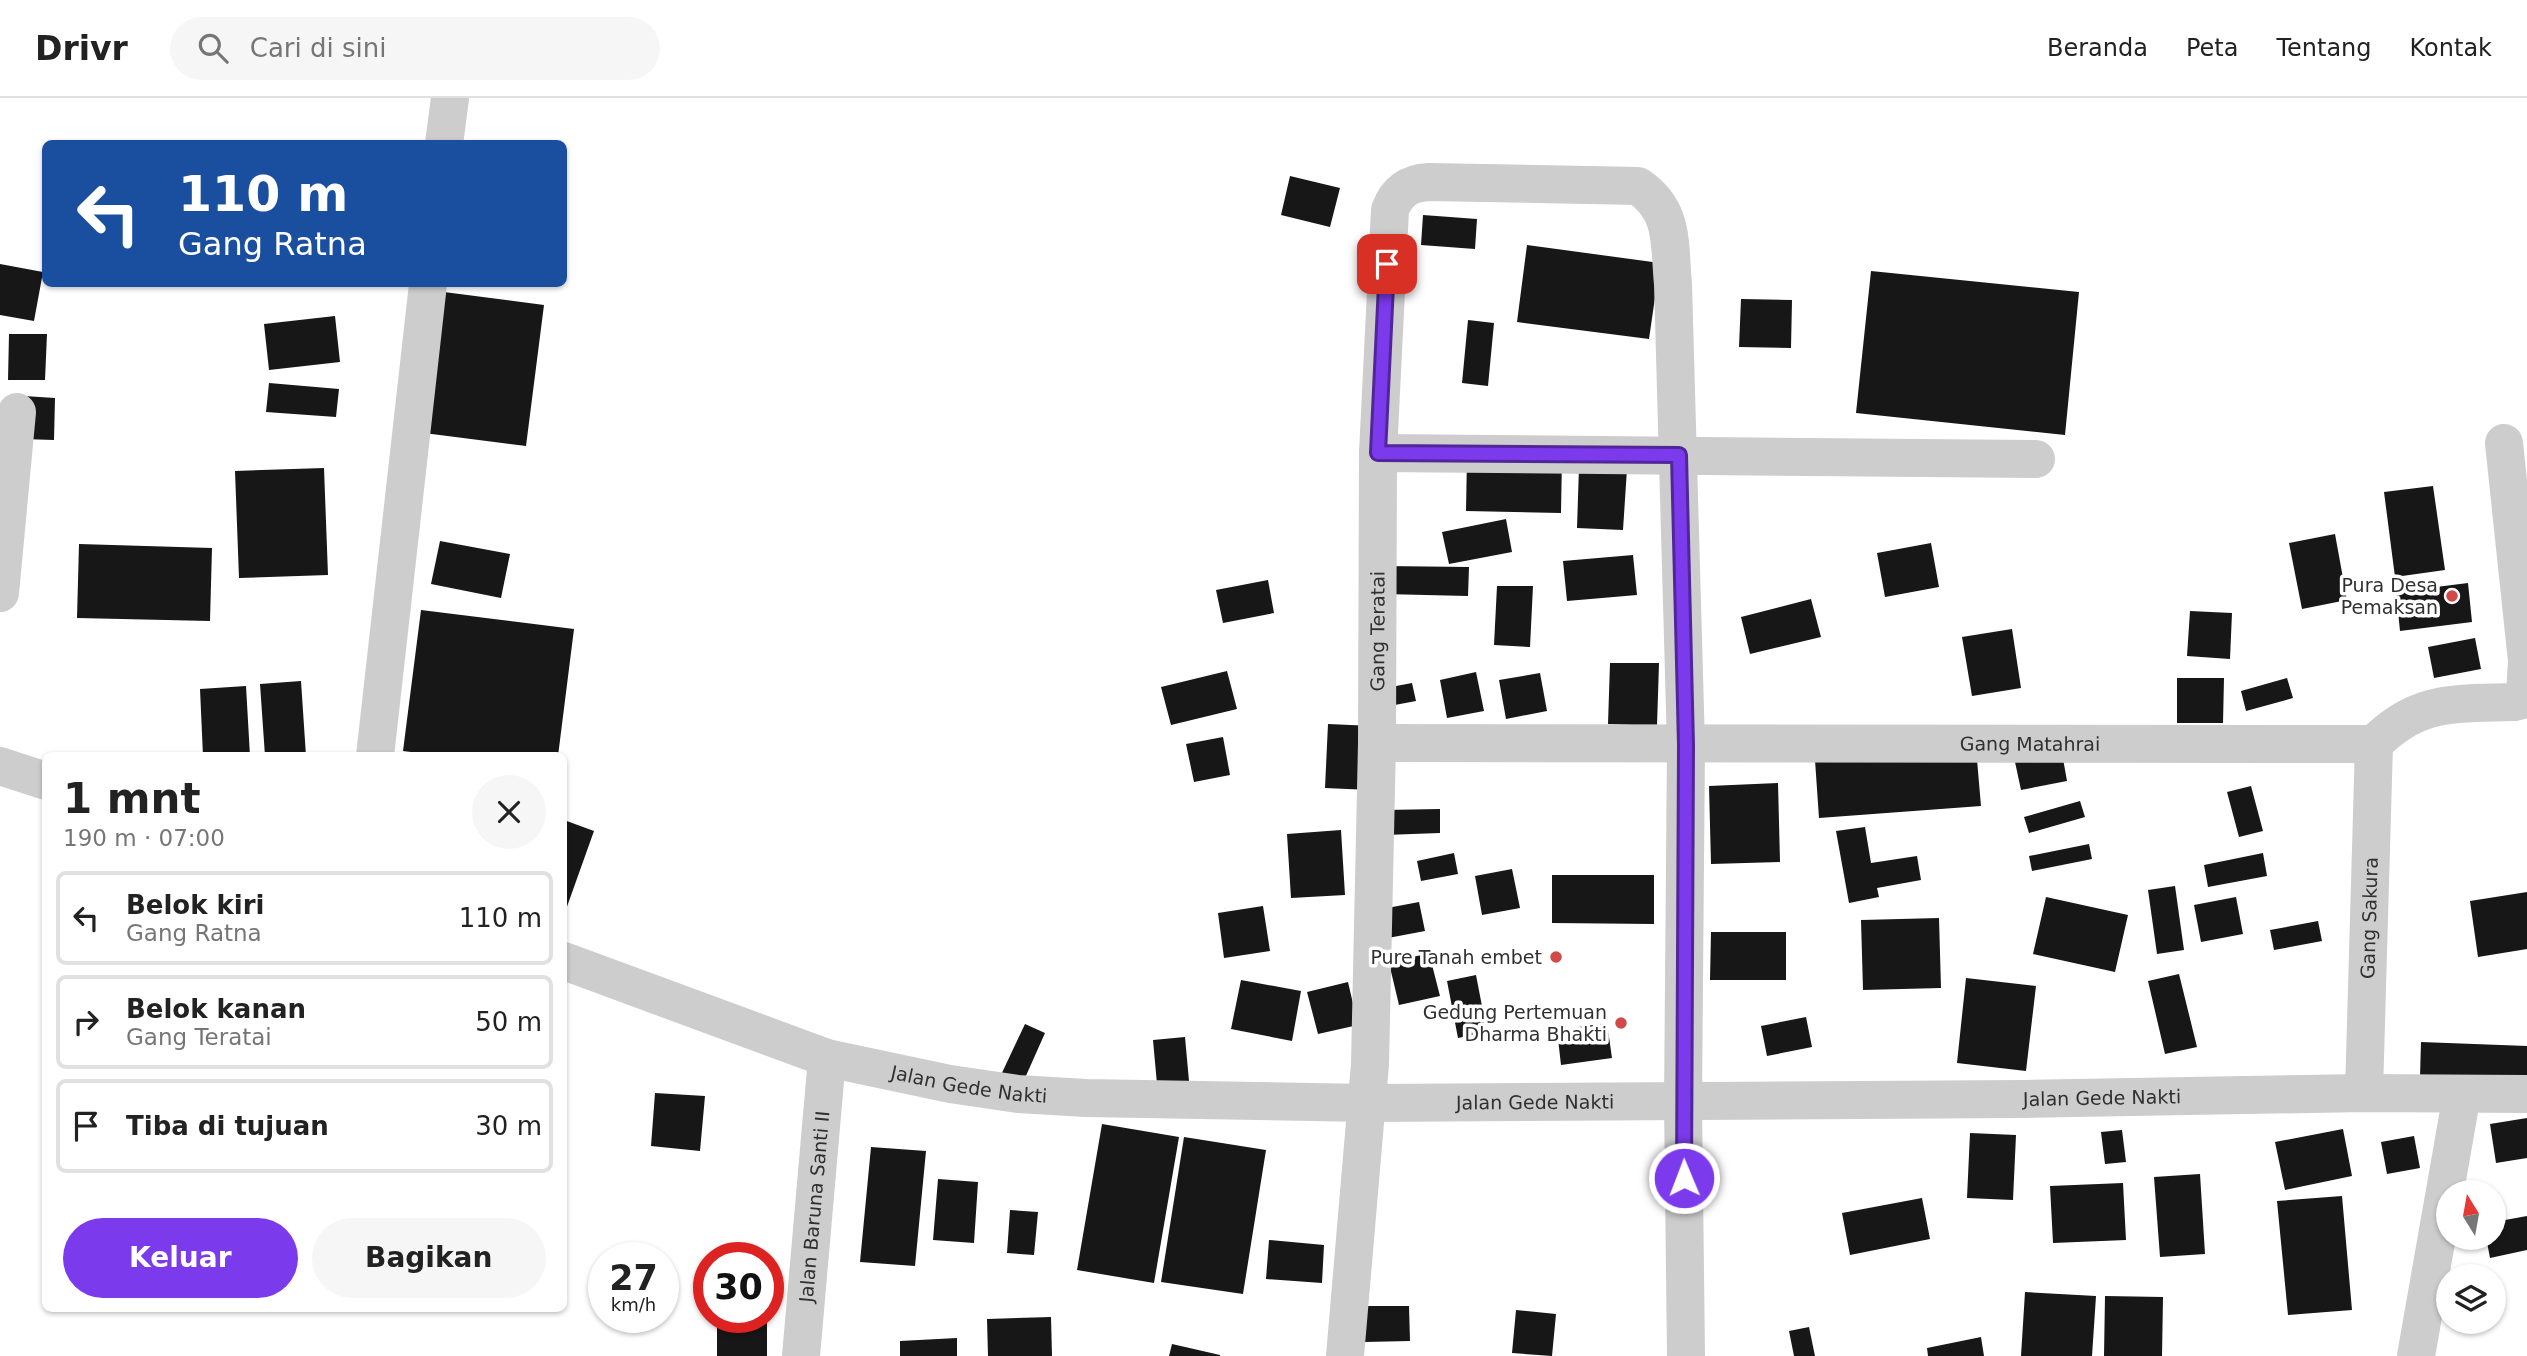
<!DOCTYPE html>
<html lang="id">
<head>
<meta charset="utf-8">
<style>
	:root { --surface:#fff; --page:#f6f6f6; --text:#222; --muted:#767676; --line:#e0e0e0; --accent:#7c3aed }
	body { margin:0; font-family:"DejaVu Sans",sans-serif; background:var(--page); color:var(--text); height:100vh; display:flex; flex-direction:column; font-size:26px; white-space:nowrap }
	* { box-sizing:border-box; margin:0 }
	p { font-size:23px; color:var(--muted) }
	.icon { flex:none; width:38px; height:38px; fill:none; stroke:currentColor; stroke-width:2; stroke-linecap:round; stroke-linejoin:round }
	.map { position:relative; flex:1; overflow:hidden }
	.panel { position:absolute; left:42px; top:654px; width:525px; height:560px; display:flex; flex-direction:column; background:var(--surface); border-radius:10px; box-shadow:0 2px 5px #0004 }
	.panel>* { flex:none }
	.banner { position:absolute; left:42px; top:42px; width:525px; height:147px; border-radius:10px; box-shadow:0 2px 5px #0004; background:#1a4fa0; color:#fff; overflow:hidden }
	.needle { width:46px; rotate:349deg }
	.controls { position:absolute; left:2436px; top:1082px; display:grid; gap:14px }
	.controls a { display:grid; place-items:center; width:70px; height:70px; border-radius:50%; background:var(--surface); box-shadow:0 2px 5px #0004; font-size:35px }
	.speed { position:absolute; left:588px; top:1144px; display:flex; gap:14px; font-size:35px; font-weight:700; text-align:center }
	.speed>* { display:grid; place-content:center; width:91px; height:91px; border-radius:50%; background:var(--surface); box-shadow:0 2px 5px #0004; line-height:1 }
	.speed small { font-size:18px; font-weight:400 }
	.speed .limit { border:10px solid #d22; background:#fff; color:#111 }
	.pin { position:absolute; display:grid; place-items:center; width:60px; height:60px; color:#fff; margin:-30px; border-radius:14px; box-shadow:0 4px 10px #0006 }
	.me { position:absolute; width:77px; margin:-38px; rotate:359deg; stroke-linejoin:round; filter:drop-shadow(0 0 5px #0008) }
	.turn { display:flex; align-items:center; gap:24px; height:147px; padding:0 21px; font-size:32px }
	.turn .icon { width:91px; height:91px; stroke-width:2.5 }
	.turn b { display:block; font-size:49px; line-height:60px }
	.round { display:grid; place-items:center; flex:none; width:74px; height:74px; border-radius:37px; background:var(--page) }
	.head { display:flex; align-items:center; justify-content:space-between; height:119px; padding:0 21px }
	h1 { font-size:42px; font-weight:700; line-height:52px }
	.cta { display:flex; gap:14px; margin-top:auto; padding:14px 21px }
	.cta a { flex:1; height:80px; border-radius:42px; background:var(--accent); color:#fff; font-size:28px; font-weight:700; line-height:80px; text-align:center }
	.cta a+a { background:var(--page); color:var(--text) }
	ul { padding:0; list-style:none }
	li { display:flex; align-items:center; gap:21px; height:94px; margin:0 14px 10px; padding:0 7px; border:4px solid var(--line); border-radius:10px }
	li div { flex:1 }
	li b { display:block; font-size:26px }
	li em { font-style:normal }
	header { display:flex; align-items:center; gap:42px; box-sizing:border-box; height:98px; padding:0 35px; background:var(--surface); border-bottom:2px solid var(--line) }
	header strong { font-size:33px }
	nav { display:flex; gap:38px; margin-inline-start:auto; font-size:24px }
	.search { width:490px; height:63px; background:var(--page); display:flex; align-items:center; gap:18px; box-sizing:border-box; padding:0 24px; border-radius:38px; color:var(--muted); font-size:26px }
	.map>svg:first-child { display:block }
	.building { fill:#171717 }
	.lines { fill:none; stroke-linecap:round; stroke-linejoin:round }
	.street { stroke:#cdcdcd; stroke-width:38 }
	.route-casing { stroke:#51269a; stroke-width:18 }
	.route { stroke:#7c3aed; stroke-width:12 }
	.poi-dot { fill:#d14a48; stroke:#fff; stroke-width:2.5 }
	.labels { text-anchor:middle; stroke-width:7; stroke-linejoin:round; paint-order:stroke }
	.poi-label { font-size:19px; fill:#303030; stroke:#fff; text-anchor:end }
	.street-label { font-size:19px; fill:#303030; stroke:#fff }
</style>
</head>
<body>
<header>
<strong>Drivr</strong>
<div class="search"><svg class="icon" aria-label="search" viewBox="0 0 24 24"><circle cx="10" cy="10" r="6"/><path d="M15 15l6 6"/></svg>Cari di sini</div>
<nav><a>Beranda</a><a>Peta</a><a>Tentang</a><a>Kontak</a></nav>
</header>
<div class="map">
<svg width="2527" height="1258" viewBox="0 0 2527 1258">
	<rect width="100%" height="100%" fill="#fff"/>
	<path class="building" d="M 1290,78 L 1340,90 L 1330,129 L 1281,117 Z
		M 1423,117 L 1477,121 L 1475,151 L 1421,147 Z
		M 1527,147 L 1660,165 L 1649,241 L 1517,224 Z
		M 0,166 L 43,174 L 34,223 L 0,217 Z
		M 1871,173 L 2079,194 L 2065,337 L 1856,315 Z
		M 444,194 L 544,207 L 526,348 L 424,335 Z
		M 1741,201 L 1792,202 L 1791,250 L 1739,249 Z
		M 335,218 L 340,264 L 269,272 L 264,226 Z
		M 1468,222 L 1494,225 L 1488,288 L 1462,285 Z
		M 9,236 L 47,236 L 45,282 L 8,282 Z
		M 269,285 L 339,291 L 336,319 L 266,314 Z
		M 24,298 L 55,300 L 54,342 L 22,341 Z
		M 1467,358 L 1562,360 L 1561,415 L 1466,413 Z
		M 1579,369 L 1627,371 L 1623,432 L 1577,430 Z
		M 324,370 L 328,477 L 239,480 L 235,373 Z
		M 2433,388 L 2445,472 L 2395,479 L 2384,394 Z
		M 1506,421 L 1512,454 L 1449,466 L 1442,434 Z
		M 2335,436 L 2347,502 L 2302,511 L 2289,445 Z
		M 440,443 L 510,456 L 501,500 L 431,486 Z
		M 1931,445 L 1939,489 L 1885,499 L 1877,455 Z
		M 79,446 L 212,450 L 210,523 L 77,520 Z
		M 1633,457 L 1637,497 L 1567,503 L 1563,463 Z
		M 1384,468 L 1469,469 L 1468,498 L 1383,496 Z
		M 1268,482 L 1274,515 L 1223,525 L 1216,492 Z
		M 2468,485 L 2472,524 L 2400,533 L 2396,494 Z
		M 1497,488 L 1533,488 L 1530,549 L 1494,547 Z
		M 1811,501 L 1821,539 L 1750,556 L 1741,519 Z
		M 421,512 L 574,531 L 558,658 L 443,658 L 403,653 Z
		M 2190,513 L 2232,515 L 2230,561 L 2187,558 Z
		M 2012,531 L 2021,590 L 1972,598 L 1962,539 Z
		M 2475,540 L 2481,571 L 2434,580 L 2428,549 Z
		M 1610,565 L 1659,565 L 1657,628 L 1608,626 Z
		M 1227,573 L 1237,611 L 1171,627 L 1161,589 Z
		M 1476,574 L 1484,613 L 1447,620 L 1440,582 Z
		M 1540,575 L 1547,613 L 1506,621 L 1499,582 Z
		M 2177,580 L 2224,580 L 2223,625 L 2177,625 Z
		M 2287,580 L 2293,600 L 2246,613 L 2241,593 Z
		M 301,583 L 306,658 L 265,658 L 260,586 Z
		M 1412,585 L 1416,603 L 1384,609 L 1380,591 Z
		M 246,588 L 250,658 L 203,658 L 200,591 Z
		M 1328,626 L 1373,628 L 1370,692 L 1325,690 Z
		M 1223,639 L 1230,677 L 1194,684 L 1186,646 Z
		M 1976,650 L 1981,708 L 1819,720 L 1815,662 Z
		M 2062,655 L 2067,683 L 2021,692 L 2015,664 Z
		M 1778,685 L 1780,764 L 1711,766 L 1709,688 Z
		M 2251,688 L 2263,733 L 2239,739 L 2227,694 Z
		M 2080,703 L 2085,719 L 2029,735 L 2024,719 Z
		M 1440,711 L 1440,735 L 1385,737 L 1385,712 Z
		M 564,722 L 594,733 L 564,817 Z
		M 1865,729 L 1871,765 L 1917,758 L 1921,782 L 1877,790 L 1879,799 L 1849,805 L 1836,733 Z
		M 1341,732 L 1345,797 L 1291,800 L 1287,736 Z
		M 2089,746 L 2092,761 L 2032,773 L 2029,758 Z
		M 1454,755 L 1458,776 L 1421,783 L 1417,763 Z
		M 2263,755 L 2267,778 L 2208,789 L 2204,767 Z
		M 1512,771 L 1520,810 L 1482,817 L 1475,778 Z
		M 1552,777 L 1654,777 L 1654,826 L 1552,825 Z
		M 2175,788 L 2184,852 L 2157,856 L 2148,792 Z
		M 2527,794 L 2527,851 L 2478,859 L 2470,803 Z
		M 2046,799 L 2128,817 L 2115,874 L 2033,856 Z
		M 2236,799 L 2243,836 L 2201,844 L 2194,807 Z
		M 1419,804 L 1425,833 L 1388,840 L 1382,811 Z
		M 1263,808 L 1270,853 L 1224,860 L 1218,815 Z
		M 1939,820 L 1941,890 L 1863,892 L 1861,822 Z
		M 2318,823 L 2322,843 L 2274,852 L 2270,832 Z
		M 1711,834 L 1786,834 L 1786,882 L 1710,882 Z
		M 1429,855 L 1440,898 L 1399,907 L 1389,865 Z
		M 2179,876 L 2197,949 L 2165,956 L 2148,883 Z
		M 1476,877 L 1487,934 L 1458,940 L 1447,883 Z
		M 1966,880 L 2036,888 L 2026,973 L 1957,965 Z
		M 1241,882 L 1301,893 L 1292,943 L 1231,931 Z
		M 1348,884 L 1358,927 L 1318,936 L 1307,894 Z
		M 1806,919 L 1812,949 L 1767,958 L 1761,928 Z
		M 1607,925 L 1612,960 L 1561,967 L 1557,932 Z
		M 1025,926 L 1045,935 L 1021,989 L 1000,979 Z
		M 1185,939 L 1189,983 L 1157,986 L 1153,942 Z
		M 2421,944 L 2527,948 L 2527,983 L 2420,979 Z
		M 655,995 L 705,998 L 700,1053 L 651,1048 Z
		M 2527,1020 L 2527,1060 L 2496,1065 L 2490,1026 Z
		M 1102,1026 L 1179,1039 L 1154,1185 L 1077,1172 Z
		M 2343,1031 L 2352,1078 L 2285,1092 L 2275,1044 Z
		M 2122,1032 L 2126,1064 L 2105,1066 L 2101,1034 Z
		M 1970,1035 L 2016,1037 L 2013,1102 L 1967,1100 Z
		M 2414,1038 L 2420,1070 L 2387,1076 L 2381,1044 Z
		M 1184,1039 L 1266,1052 L 1243,1196 L 1161,1184 Z
		M 871,1049 L 926,1053 L 915,1168 L 860,1164 Z
		M 2200,1076 L 2205,1156 L 2160,1159 L 2154,1079 Z
		M 938,1081 L 978,1084 L 974,1145 L 933,1142 Z
		M 2123,1085 L 2126,1142 L 2053,1145 L 2050,1088 Z
		M 2342,1098 L 2352,1212 L 2288,1217 L 2277,1103 Z
		M 1922,1100 L 1930,1141 L 1850,1157 L 1842,1115 Z
		M 1010,1112 L 1038,1114 L 1034,1157 L 1007,1155 Z
		M 2527,1118 L 2527,1152 L 2490,1160 L 2486,1139 L 2494,1139 L 2494,1124 Z
		M 1269,1142 L 1324,1147 L 1322,1185 L 1266,1181 Z
		M 2025,1194 L 2096,1198 L 2092,1258 L 2021,1258 Z
		M 2105,1198 L 2163,1199 L 2162,1258 L 2104,1258 Z
		M 1364,1208 L 1409,1208 L 1410,1243 L 1365,1244 Z
		M 1516,1212 L 1556,1216 L 1552,1258 L 1512,1255 Z
		M 1051,1219 L 1052,1258 L 988,1258 L 987,1221 Z
		M 717,1220 L 767,1220 L 767,1258 L 717,1258 Z
		M 1809,1229 L 1815,1258 L 1794,1258 L 1789,1233 Z
		M 1981,1239 L 1984,1258 L 1928,1258 L 1927,1250 Z
		M 957,1240 L 957,1258 L 900,1258 L 900,1243 Z
		M 1172,1246 L 1220,1257 L 1220,1258 L 1169,1258 Z"/>
	<g class="lines">
		<g class="street">
			<path d="M 444,46 L 450,0"/>
			<path d="M 1378,355 L 2036,361"/>
			<path d="M 0,495 L 17,314"/>
			<path id="s1" d="M 1377,645 L 2374,646"/>
			<path d="M 2374,646 C 2418,601 2455,606 2514,604 L 2522,602 L 2525,597 L 2527,563 L 2504,345"/>
			<path d="M 375,658 L 428,186"/>
			<path d="M 0,668 L 46,683"/>
			<path id="s2" d="M 564,863 L 827,960 L 950,986 L 1018,996 L 1086,1000 L 1368,1005 L 2024,1001 L 2364,995 L 2527,996"/>
			<path id="s3" d="M 2364,995 L 2374,646"/>
			<path id="s4" d="M 801,1258 L 827,960"/>
			<path id="s5" d="M 1345,1258 L 1370,966 L 1377,645 L 1378,355 L 1390,112 C 1397,93 1409,85 1429,84 L 1638,88 C 1675,113 1669,146 1673,186 L 1686,647 L 1683,1004 L 1686,1258"/>
			<path d="M 2416,1258 L 2462,996"/>
		</g>
	</g>
	<g class="lines">
		<defs>
			<path id="route" d="M 1387,166 L 1378,355 L 1679,357 L 1686,647 L 1684,1080"/>
		</defs>
		<use href="#route" class="route-casing"/>
		<use href="#route" class="route"/>
	</g>
	<g class="poi-dot">
		<circle cx="2452" cy="498" r="7"/>
		<circle cx="1556" cy="859" r="7"/>
		<circle cx="1621" cy="925" r="7"/>
	</g>
	<g class="labels">
		<g class="poi-label">
			<text x="2438" y="494">Pura Desa<tspan x="2438" dy="22">Pemaksan</tspan></text>
			<text x="1542" y="866">Pure Tanah embet</text>
			<text x="1607" y="921">Gedung Pertemuan<tspan x="1607" dy="22">Dharma Bhakti</tspan></text>
		</g>
		<g class="street-label">
			<text dy="7" stroke="none"><textPath href="#s5" startOffset="726">Gang Teratai</textPath></text>
			<text dy="7" stroke="none"><textPath href="#s1" startOffset="653">Gang Matahrai</textPath></text>
			<text dy="7" stroke="none"><textPath href="#s3" startOffset="175">Gang Sakura</textPath></text>
			<text dy="7" stroke="none"><textPath href="#s2" startOffset="425">Jalan Gede Nakti</textPath></text>
			<text dy="7" stroke="none"><textPath href="#s2" startOffset="1559">Jalan Gede Nakti</textPath></text>
			<text dy="7" stroke="none"><textPath href="#s2" startOffset="992">Jalan Gede Nakti</textPath></text>
			<text dy="7" stroke="none"><textPath href="#s4" startOffset="150">Jalan Baruna Santi II</textPath></text>
		</g>
	</g>
</svg>
<div class="controls">
<a><svg class="needle" viewBox="-14 -14 28 28"><path d="M0-13l5 13h-10z" fill="#e53935"/><path d="M0 13l5-13h-10z" fill="#767676"/></svg></a>
<a><svg class="icon" aria-label="layers" viewBox="0 0 24 24"><path d="M12 4l9 5-9 5-9-5zM3 14l9 5 9-5"/></svg></a>
</div>
<div class="speed"><div>27<small>km/h</small></div><div class="limit">30</div></div>
<div class="pin" style="left:1387px;top:166px;background:#d93025"><svg class="icon" aria-label="arrive" viewBox="0 0 24 24"><path d="M6 21V4h12l-3 4 3 4H6"/></svg></div>
<svg class="me" style="left:1684px;top:1080px" viewBox="-20 -20 40 40"><circle r="17" fill="#7c3aed" stroke="#fff" stroke-width="3"/><path d="M0-11L8 9 0 5-8 9z" fill="#fff"/></svg>
<div class="banner">
<div class="turn"><svg class="icon" aria-label="left" viewBox="0 0 24 24"><path d="M17 20v-9H6M10 6l-5 5 5 5"/></svg><div><b>110 m</b>Gang Ratna</div></div>
</div>
<section class="panel">
<div class="head"><div><h1>1 mnt</h1><p>190 m · 07:00</p></div><a class="round"><svg class="icon" aria-label="close" viewBox="0 0 24 24"><path d="M6 6l12 12M18 6L6 18"/></svg></a></div>
<ul>
<li><svg class="icon" aria-label="left" viewBox="0 0 24 24"><path d="M17 20v-9H6M10 6l-5 5 5 5"/></svg><div><b>Belok kiri</b><p>Gang Ratna</p></div><em>110 m</em></li>
<li><svg class="icon" aria-label="right" viewBox="0 0 24 24"><path d="M7 20v-9h11M14 6l5 5-5 5"/></svg><div><b>Belok kanan</b><p>Gang Teratai</p></div><em>50 m</em></li>
<li><svg class="icon" aria-label="arrive" viewBox="0 0 24 24"><path d="M6 21V4h12l-3 4 3 4H6"/></svg><div><b>Tiba di tujuan</b></div><em>30 m</em></li>
</ul>
<div class="cta"><a>Keluar</a><a>Bagikan</a></div>
</section>
</div>
</body>
</html>
